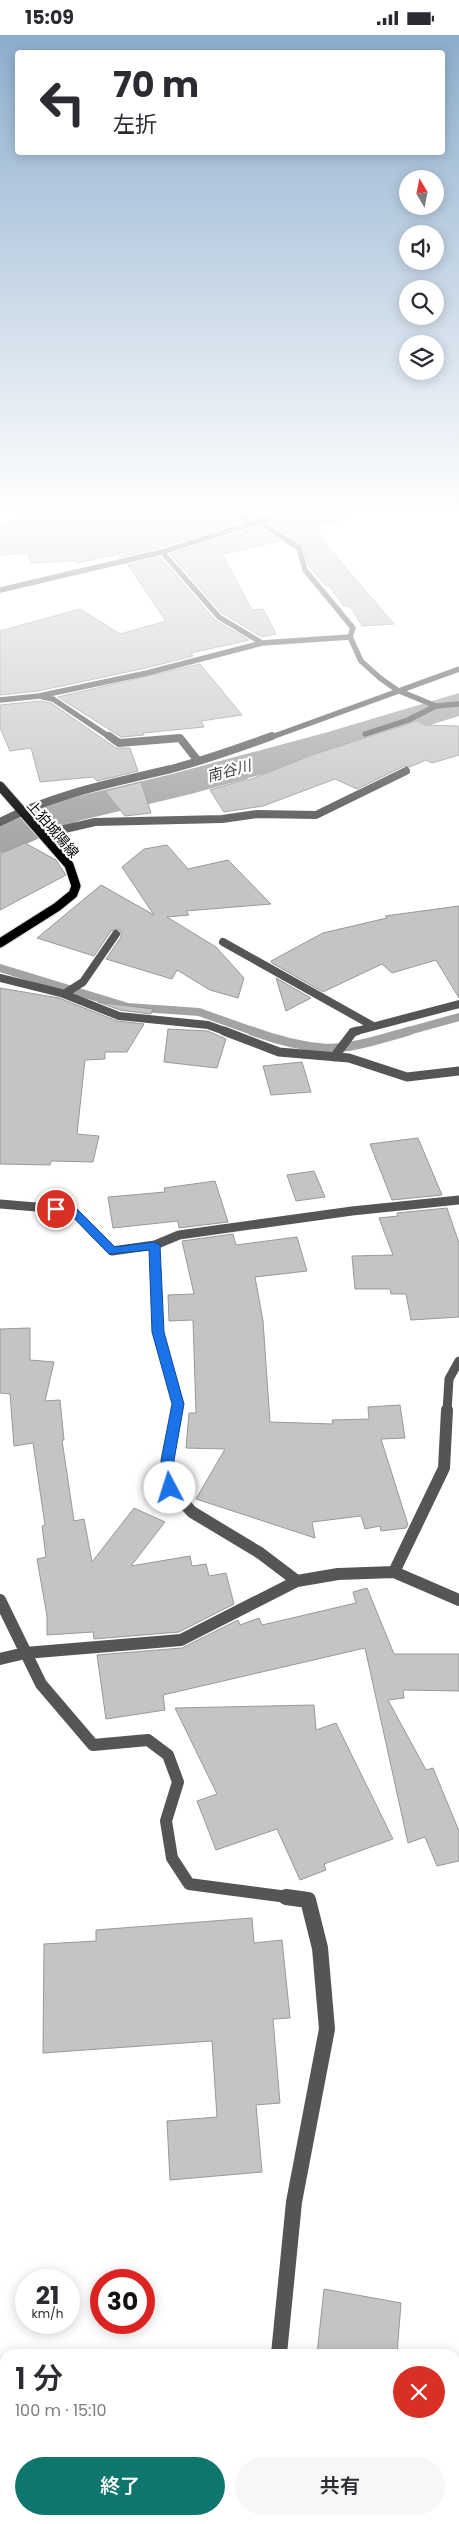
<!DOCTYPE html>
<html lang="ja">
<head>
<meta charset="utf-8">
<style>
	:root { --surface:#fff; --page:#f7f7f7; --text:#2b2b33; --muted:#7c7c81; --accent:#0f766e }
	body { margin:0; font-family:Poppins,"Noto Sans JP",sans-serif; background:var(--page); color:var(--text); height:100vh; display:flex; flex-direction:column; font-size:19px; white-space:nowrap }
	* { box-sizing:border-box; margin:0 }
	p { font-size:16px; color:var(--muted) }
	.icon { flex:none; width:28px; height:28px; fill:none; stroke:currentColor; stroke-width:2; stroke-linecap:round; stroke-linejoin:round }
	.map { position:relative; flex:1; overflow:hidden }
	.side { position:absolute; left:0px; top:2314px; width:460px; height:176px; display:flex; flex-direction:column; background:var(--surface); border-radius:15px 15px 0 0; box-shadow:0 2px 12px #0003 }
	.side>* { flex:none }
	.guide { position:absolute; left:15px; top:15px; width:430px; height:105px; border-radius:5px; box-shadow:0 2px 12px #0003; background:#fff; color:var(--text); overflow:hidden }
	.needle { width:32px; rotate:350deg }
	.fabs { position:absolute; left:399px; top:135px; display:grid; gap:10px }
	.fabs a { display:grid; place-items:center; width:45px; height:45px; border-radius:50%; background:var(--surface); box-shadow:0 2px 12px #0003; font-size:25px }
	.speed { position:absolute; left:15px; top:2234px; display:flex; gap:10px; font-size:25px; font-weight:700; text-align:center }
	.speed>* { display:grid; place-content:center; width:65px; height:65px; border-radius:50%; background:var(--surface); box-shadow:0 2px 12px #0003; line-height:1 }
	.speed small { font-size:12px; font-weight:400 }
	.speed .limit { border:8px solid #d22; background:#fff; color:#111 }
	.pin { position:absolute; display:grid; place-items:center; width:42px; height:42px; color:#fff; margin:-21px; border:2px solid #fff; border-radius:50%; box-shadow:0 1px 5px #0007 }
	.me { position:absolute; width:55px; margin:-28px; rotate:355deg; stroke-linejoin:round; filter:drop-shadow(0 0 4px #0008) }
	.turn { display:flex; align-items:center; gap:18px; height:105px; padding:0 15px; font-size:22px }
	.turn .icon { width:65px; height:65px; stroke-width:2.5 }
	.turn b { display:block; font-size:35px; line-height:42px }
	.round { display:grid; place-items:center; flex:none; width:52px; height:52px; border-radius:26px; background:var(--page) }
	.headline { display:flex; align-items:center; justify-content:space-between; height:85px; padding:0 15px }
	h1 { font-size:30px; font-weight:600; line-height:38px }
	.button { display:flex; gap:10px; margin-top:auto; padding:10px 15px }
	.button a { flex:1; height:58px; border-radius:30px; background:var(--accent); color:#fff; font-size:20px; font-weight:600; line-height:58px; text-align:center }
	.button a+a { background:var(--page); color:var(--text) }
	.status { display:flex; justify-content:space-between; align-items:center; height:35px; padding:0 25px; background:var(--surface); direction:ltr }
	.status svg { height:14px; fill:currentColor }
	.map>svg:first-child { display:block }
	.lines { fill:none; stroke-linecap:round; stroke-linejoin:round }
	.stream-far1 { stroke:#a3a3a3; stroke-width:8 }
	.stream { stroke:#a3a3a3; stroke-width:9 }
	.river { fill:#a3a3a3; fill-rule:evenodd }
	.building { fill:#c4c4c4; stroke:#999 }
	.primary-casing { stroke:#dbdbdb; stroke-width:11 }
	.street-far4 { stroke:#555; stroke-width:5.5 }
	.street-far3 { stroke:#555; stroke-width:8 }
	.street-far2 { stroke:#555; stroke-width:9 }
	.street-far1 { stroke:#555; stroke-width:12 }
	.street { stroke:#555; stroke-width:16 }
	.primary { stroke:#000; stroke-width:9 }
	.route { fill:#1a73e8; stroke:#114b97 }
	.labels { text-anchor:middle; stroke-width:4.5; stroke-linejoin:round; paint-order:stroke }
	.far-street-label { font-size:14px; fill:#000; stroke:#fff }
	.far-water-label { font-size:15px; font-style:italic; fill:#444; stroke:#fff }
</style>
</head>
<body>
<div class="status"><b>15:09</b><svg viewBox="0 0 49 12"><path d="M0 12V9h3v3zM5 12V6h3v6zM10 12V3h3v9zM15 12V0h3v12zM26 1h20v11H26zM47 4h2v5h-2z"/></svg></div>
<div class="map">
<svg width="459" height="2489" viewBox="0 0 459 2489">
	<rect width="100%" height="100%" fill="#fff"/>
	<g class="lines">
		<path class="stream-far1" d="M 0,933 L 128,972 L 199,977 L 255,997
			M 405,997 L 459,982"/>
		<path class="stream" d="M 252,996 C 274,1004 299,1011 323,1013 C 349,1015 384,1003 409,996"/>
		<path class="river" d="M 459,658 L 459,681 L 356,713 L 191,759 L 78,786 L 15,814 L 0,818 L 0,790 L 49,768 L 168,740 L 328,697 Z"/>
	</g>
	<path class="building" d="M 100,473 L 228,473 L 243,487 L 161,512 L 121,522 L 118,519 L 77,528 L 74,526 L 31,528 L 28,518 L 0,520 L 0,489 Z
		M 240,473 L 287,473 L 254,483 Z
		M 307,473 L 345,473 L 347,483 L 313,491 L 322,496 L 316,498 L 394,589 L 362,591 L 350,571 L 344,571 L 329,551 L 326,551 L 308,530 L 302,510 L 270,488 L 303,477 Z
		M 258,492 L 280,506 L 222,519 L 252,575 L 263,574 L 276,599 L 262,602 L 222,578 L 170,519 Z
		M 160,522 L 215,585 L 249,605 L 191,618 L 193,621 L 146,633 L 38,656 L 0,660 L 0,596 L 80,574 L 120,599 L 166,586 L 128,530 Z
		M 200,629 L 242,680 L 201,686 L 204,692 L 143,698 L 144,700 L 121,702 L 58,662 Z
		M 40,666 L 51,668 L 116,713 L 130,713 L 138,736 L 97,746 L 93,742 L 40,747 L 31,713 L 10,716 L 0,693 L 0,670 Z
		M 417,686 L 425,690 L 459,691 L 459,720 L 432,728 L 426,725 L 410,732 L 404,731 L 357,754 L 335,744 L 263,771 L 224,777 L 210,755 L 247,744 L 249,745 L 312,720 Z
		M 141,747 L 151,778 L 125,781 L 105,756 Z
		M 25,808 L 56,825 L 66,840 L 0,875 L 0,819 Z
		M 167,810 L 188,834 L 228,825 L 271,869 L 186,876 L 189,880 L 167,882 L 216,912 L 244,943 L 238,963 L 210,955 L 177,935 L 172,944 L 106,924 L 121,902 L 121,896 L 117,894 L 111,896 L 94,921 L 37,903 L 101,850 L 154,880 L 122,832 L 144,814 Z
		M 459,871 L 459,963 L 436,925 L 392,938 L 382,929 L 323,957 L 272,928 L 271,926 L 323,898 L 387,883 L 385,881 Z
		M 276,943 L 311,963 L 286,976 Z
		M 0,953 L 59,963 L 117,986 L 144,989 L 127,1017 L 105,1017 L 105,1024 L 85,1025 L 77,1099 L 99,1101 L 93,1127 L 51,1126 L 50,1130 L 0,1129 Z
		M 98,967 L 153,974 L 151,979 L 120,975 Z
		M 168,994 L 208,996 L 226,1004 L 217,1033 L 164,1027 Z
		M 302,1027 L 311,1057 L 271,1060 L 263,1031 Z
		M 418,1103 L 442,1160 L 392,1165 L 370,1109 Z
		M 314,1136 L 325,1162 L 296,1166 L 287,1140 Z
		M 215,1146 L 228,1187 L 179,1193 L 178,1186 L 113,1193 L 108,1162 L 165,1157 L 164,1153 Z
		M 447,1173 L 459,1208 L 459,1282 L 411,1285 L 406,1259 L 391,1259 L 390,1254 L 355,1254 L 352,1221 L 393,1220 L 379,1183 L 398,1181 L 397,1178 Z
		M 233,1199 L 236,1210 L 297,1202 L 307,1236 L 255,1242 L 263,1286 L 270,1387 L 333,1389 L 332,1385 L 369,1384 L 368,1372 L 400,1370 L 405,1403 L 381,1404 L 408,1490 L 406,1493 L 381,1496 L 380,1491 L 365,1494 L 361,1481 L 312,1487 L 315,1503 L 196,1464 L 225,1414 L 186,1413 L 189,1378 L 196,1378 L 193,1285 L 169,1286 L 168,1260 L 194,1259 L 182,1206 Z
		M 30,1293 L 30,1325 L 54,1327 L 45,1366 L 60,1365 L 64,1405 L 62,1405 L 74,1486 L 84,1484 L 92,1527 L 134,1473 L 165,1487 L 131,1531 L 190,1521 L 192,1531 L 206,1529 L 209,1541 L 226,1538 L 234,1569 L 179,1597 L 94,1604 L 93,1597 L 47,1600 L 47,1581 L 37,1524 L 46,1522 L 42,1491 L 45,1490 L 33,1408 L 14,1411 L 10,1359 L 0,1358 L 0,1294 Z
		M 367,1553 L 394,1619 L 459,1619 L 459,1656 L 403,1655 L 404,1663 L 388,1665 L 426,1735 L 433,1733 L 459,1796 L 459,1826 L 437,1831 L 425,1802 L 408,1808 L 365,1613 L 163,1660 L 165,1675 L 106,1684 L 97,1620 L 182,1613 L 238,1585 L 240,1590 L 259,1583 L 262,1590 L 356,1568 L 353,1557 Z
		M 314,1670 L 316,1695 L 336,1688 L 393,1804 L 324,1829 L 326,1835 L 300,1845 L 277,1794 L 216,1815 L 197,1766 L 217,1759 L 175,1673 Z
		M 252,1883 L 254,1908 L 282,1905 L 290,1983 L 273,1984 L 280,2068 L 256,2070 L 262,2137 L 170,2145 L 167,2086 L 217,2082 L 212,2006 L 43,2018 L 44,1909 L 96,1906 L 96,1895 Z
		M 324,2254 L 401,2268 L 397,2319 L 317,2319 Z"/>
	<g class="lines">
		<defs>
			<path id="primary" d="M 0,751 L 69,830 L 76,851 L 73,859 L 57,872 L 0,908"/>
		</defs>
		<use href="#primary" class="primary-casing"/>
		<path class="street-far4" d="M 233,473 L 252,488
			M 258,486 L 299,513 L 305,535 L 353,593 L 350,602 L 361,626 L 380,643 L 397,655 L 436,671
			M 162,517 L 219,582 L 262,608
			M 0,555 L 162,517 L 302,473
			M 43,662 L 53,664 L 111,703
			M 0,665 L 39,661 L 147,638 L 262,608 L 350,602
			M 365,699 L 408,685 L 436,671 L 459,669
			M 269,703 L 459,634"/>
		<path class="street-far3" d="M 109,701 L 119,708 L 180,703 L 198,726
			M 0,787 C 54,759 112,748 171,734 C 205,725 239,713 272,701
			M 43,799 L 95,787 L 222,784 L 257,779 L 316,780 L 406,736
			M 223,907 L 373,991
			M 0,943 L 61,958 L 119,981 L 208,990 L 227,997
			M 64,959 L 83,947 L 116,899
			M 353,997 L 459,969"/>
		<path class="street-far2" d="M 224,996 L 279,1017 L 349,1023 L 407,1042 L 459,1036
			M 334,1022 L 353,997 L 357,996
			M 0,1169 L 72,1175 L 112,1216 L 155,1210 L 179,1200 L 352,1176 L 459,1165
			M 155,1210 L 158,1297 L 178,1369 L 177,1376
			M 447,1376 L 449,1344 L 459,1326"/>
		<path class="street-far1" d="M 177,1375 L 168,1425 L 170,1453 L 192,1477 L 260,1518 L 297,1546
			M 394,1537 L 444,1433 L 447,1375
			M 0,1565 L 41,1649 L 93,1710 L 148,1705 L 168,1720 L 178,1747 L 166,1786 L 172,1823 L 189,1849 L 295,1863
			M 0,1624 L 25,1618 L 181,1605 L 297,1546 L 338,1539 L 394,1537 L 459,1565"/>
		<path class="street" d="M 279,2319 L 294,2167 L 327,1994 L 320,1913 L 308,1865 L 286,1862
			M 297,2485 L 298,2489"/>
		<use href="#primary" class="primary"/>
	</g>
	<linearGradient id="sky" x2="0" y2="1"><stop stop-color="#8cadcc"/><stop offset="0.58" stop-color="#fff"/><stop offset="1" stop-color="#fff" stop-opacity="0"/></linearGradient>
	<rect width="459" height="821" fill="url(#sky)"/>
	<path class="route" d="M 56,1170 L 76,1173 L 115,1212 L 154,1207 L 160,1210 L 164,1297 L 184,1369 L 174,1425 L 176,1453 L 174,1456 L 165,1456 L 163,1453 L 161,1425 L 172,1369 L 152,1297 L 149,1215 L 109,1219 L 69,1178 L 52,1176 L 50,1174 Z"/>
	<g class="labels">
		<g class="far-street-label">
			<text transform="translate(53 794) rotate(49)" y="5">上狛城陽線</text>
		</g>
		<g class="far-water-label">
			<text transform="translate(229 736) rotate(-15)" y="5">南谷川</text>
		</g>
	</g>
</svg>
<div class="fabs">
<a><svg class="needle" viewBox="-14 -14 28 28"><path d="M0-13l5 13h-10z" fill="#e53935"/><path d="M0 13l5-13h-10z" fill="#7c7c81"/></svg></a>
<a><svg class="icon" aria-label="sound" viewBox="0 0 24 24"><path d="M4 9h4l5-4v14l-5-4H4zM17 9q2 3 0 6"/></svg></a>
<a><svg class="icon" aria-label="search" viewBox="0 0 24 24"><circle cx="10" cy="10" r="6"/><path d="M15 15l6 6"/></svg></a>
<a><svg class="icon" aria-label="layers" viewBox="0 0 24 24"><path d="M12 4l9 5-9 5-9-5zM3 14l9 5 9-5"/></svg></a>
</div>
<div class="speed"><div>21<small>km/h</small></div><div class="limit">30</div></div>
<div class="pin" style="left:56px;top:1174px;background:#d93025"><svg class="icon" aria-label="arrive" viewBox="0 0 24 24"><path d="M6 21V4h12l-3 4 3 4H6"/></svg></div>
<svg class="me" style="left:170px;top:1453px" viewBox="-20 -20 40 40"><circle r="19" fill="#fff"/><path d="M0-13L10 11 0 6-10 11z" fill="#1a73e8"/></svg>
<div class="guide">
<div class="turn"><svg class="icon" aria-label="left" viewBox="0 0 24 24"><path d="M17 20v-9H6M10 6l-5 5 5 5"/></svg><div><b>70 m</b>左折</div></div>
</div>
<section class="side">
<div class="headline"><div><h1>1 分</h1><p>100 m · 15:10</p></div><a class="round" style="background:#d93025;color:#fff"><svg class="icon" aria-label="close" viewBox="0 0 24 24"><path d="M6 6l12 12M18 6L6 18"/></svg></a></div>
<div class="button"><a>終了</a><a>共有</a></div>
</section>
</div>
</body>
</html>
